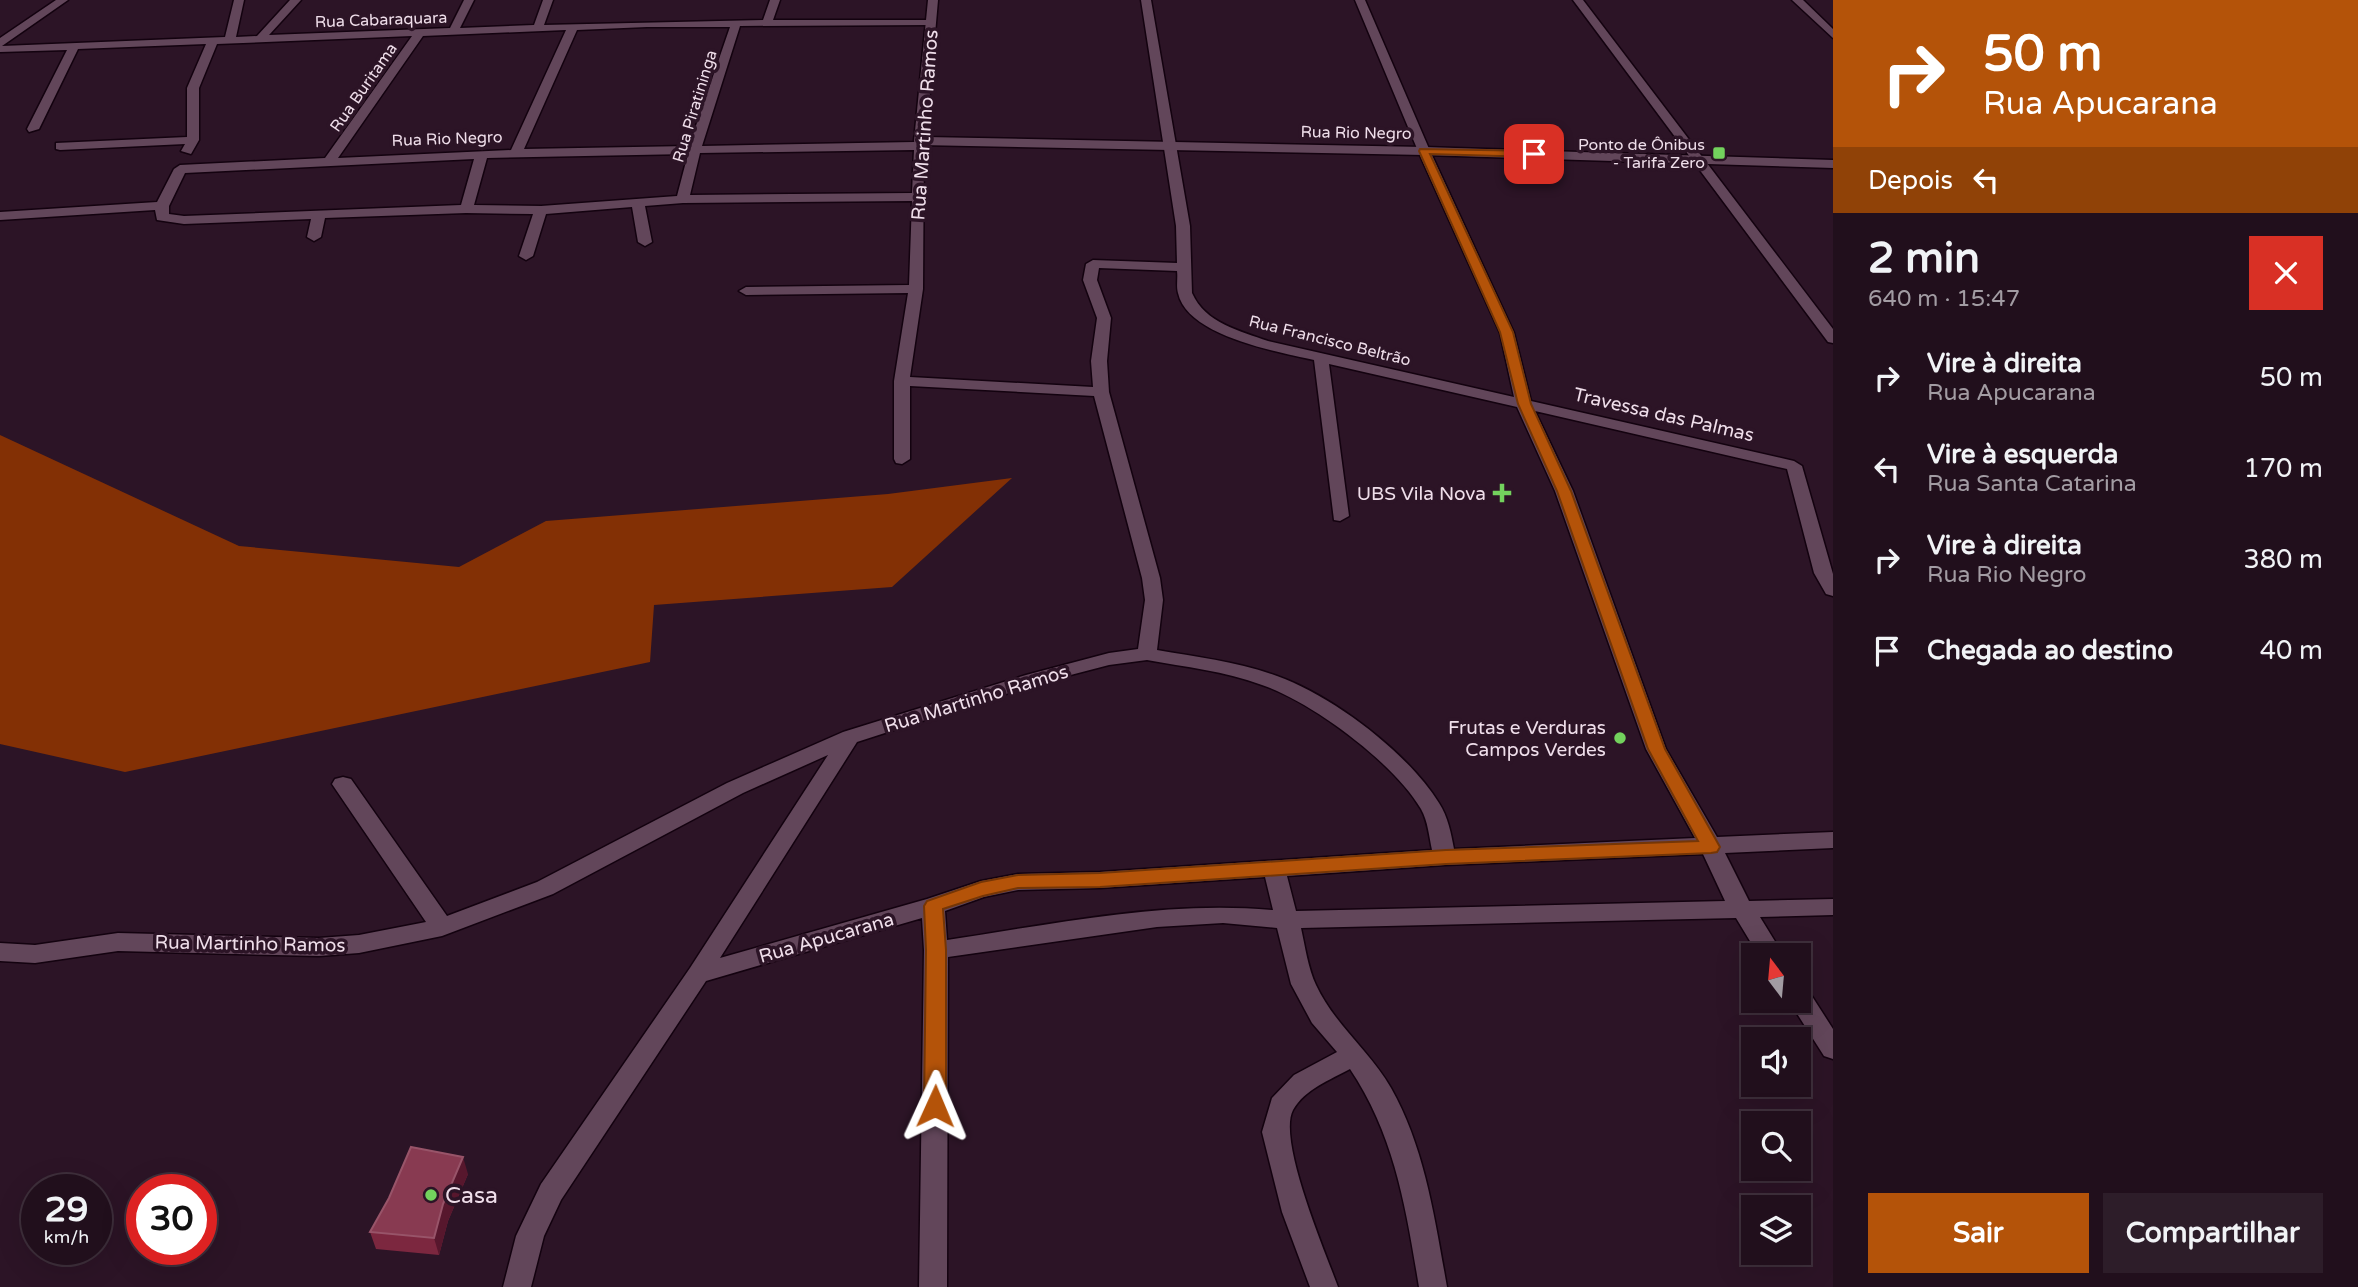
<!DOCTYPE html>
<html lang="pt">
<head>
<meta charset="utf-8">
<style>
	:root { --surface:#210f1c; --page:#2d1d29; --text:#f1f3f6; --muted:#a29ca3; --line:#3e2f3b; --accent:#b45309 }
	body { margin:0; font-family:"Varela Round",sans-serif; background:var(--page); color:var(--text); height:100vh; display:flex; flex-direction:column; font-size:26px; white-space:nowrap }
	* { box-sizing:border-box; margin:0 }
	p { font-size:23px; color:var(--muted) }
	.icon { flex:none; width:38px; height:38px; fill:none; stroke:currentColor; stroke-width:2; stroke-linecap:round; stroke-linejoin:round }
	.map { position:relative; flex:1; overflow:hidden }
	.side { display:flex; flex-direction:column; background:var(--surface); width:525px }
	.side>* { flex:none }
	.guide { background:#b45309; color:#fff; overflow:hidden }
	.needle { width:46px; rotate:344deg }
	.fabs { position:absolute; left:1741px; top:943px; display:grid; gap:14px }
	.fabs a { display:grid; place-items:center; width:70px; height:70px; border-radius:0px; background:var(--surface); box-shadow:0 7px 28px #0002,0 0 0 2px var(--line); font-size:35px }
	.speed { position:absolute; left:21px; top:1174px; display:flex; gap:14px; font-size:35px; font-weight:700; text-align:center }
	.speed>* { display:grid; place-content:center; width:91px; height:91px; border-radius:50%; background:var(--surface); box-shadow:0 7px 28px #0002,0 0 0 2px var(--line); line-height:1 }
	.speed small { font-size:18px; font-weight:400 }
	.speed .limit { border:10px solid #d22; background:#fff; color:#111 }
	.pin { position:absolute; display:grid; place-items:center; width:60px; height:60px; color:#fff; margin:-30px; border-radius:14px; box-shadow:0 4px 10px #0006 }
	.me { position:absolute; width:77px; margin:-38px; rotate:1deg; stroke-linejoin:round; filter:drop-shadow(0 0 5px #0008) }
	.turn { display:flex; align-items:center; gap:24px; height:147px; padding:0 35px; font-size:32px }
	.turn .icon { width:91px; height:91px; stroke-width:2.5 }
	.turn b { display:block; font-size:49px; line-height:60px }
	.then { display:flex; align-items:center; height:66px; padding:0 35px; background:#0003; gap:14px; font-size:26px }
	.round { display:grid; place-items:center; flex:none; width:74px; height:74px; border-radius:0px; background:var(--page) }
	.headline { display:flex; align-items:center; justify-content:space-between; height:119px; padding:0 35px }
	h1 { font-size:42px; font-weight:800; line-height:52px }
	.action { display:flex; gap:14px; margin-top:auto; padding:14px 35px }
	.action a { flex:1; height:80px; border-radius:0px; background:var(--accent); color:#fff; font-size:28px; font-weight:800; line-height:80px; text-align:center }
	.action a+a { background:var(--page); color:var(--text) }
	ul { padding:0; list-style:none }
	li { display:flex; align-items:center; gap:21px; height:91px; padding:0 35px }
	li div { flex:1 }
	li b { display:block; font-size:26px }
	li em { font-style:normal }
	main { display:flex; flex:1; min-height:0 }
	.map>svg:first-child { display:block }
	.forest { fill:#833005 }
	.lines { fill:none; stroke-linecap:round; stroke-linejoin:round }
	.minor-casing { stroke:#13020f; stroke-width:3 }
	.tertiary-casing { stroke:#13020f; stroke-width:3 }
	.minor { fill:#62465a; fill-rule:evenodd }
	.tertiary { fill:#62465a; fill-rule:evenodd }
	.wall { fill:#7c273f }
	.shaded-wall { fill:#57172d }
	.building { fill:#883a51; stroke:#985469; stroke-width:2 }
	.route { fill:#b45309; stroke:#753606; stroke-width:2 }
	.poi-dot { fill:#73d25d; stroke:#2c1426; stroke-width:2.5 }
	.labels { text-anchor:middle; stroke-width:7; stroke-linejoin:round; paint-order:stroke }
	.far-street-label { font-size:16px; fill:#efdeea; stroke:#2c1426 }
	.far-poi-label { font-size:16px; fill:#efdeea; stroke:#2c1426; text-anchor:end }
	.street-label { font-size:19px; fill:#efdeea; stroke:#2c1426 }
	.poi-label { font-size:19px; fill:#efdeea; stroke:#2c1426; text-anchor:end }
	.near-poi-label { font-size:23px; fill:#efdeea; stroke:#2c1426; text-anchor:start }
</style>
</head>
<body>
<main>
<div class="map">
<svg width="1833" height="1287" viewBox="0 0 1833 1287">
	<rect width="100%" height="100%" fill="#2c1426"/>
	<path class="forest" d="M 0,435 L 239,546 L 459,567 L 546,521 L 888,494 L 1012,478 L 892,587 L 654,605 L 650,662 L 125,772 L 0,744 Z"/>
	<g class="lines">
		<defs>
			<path id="minor" d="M 56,0 L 68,0 L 2,46 L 225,37 L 234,0 L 244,0 L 236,37 L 257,36 L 290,0 L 301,0 L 269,35 L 450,28 L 464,0 L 474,0 L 460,28 L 534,25 L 543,0 L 553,0 L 544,25 L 763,20 L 770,0 L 780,0 L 773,20 L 935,20 L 935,24 L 931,25 L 740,26 L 702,146 L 914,142 L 916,138 L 924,138 L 923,289 L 910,377 L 1093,387 L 1091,361 L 1097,318 L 1083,280 L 1086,264 L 1093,260 L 1177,263 L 1176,226 L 1141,0 L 1151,0 L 1190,226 L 1192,293 C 1205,323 1240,331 1268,341 L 1514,397 L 1500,333 L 1418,151 L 1355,0 L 1365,0 L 1430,151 L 1514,333 L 1531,401 L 1794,461 L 1802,466 L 1833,574 L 1833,596 L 1826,594 L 1814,573 L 1787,469 L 1535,411 L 1573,491 L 1666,749 L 1717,837 L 1833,832 L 1833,848 L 1725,853 L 1749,901 L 1833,899 L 1833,915 L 1760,917 L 1784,956 L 1759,956 L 1736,918 L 1301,928 C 1305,946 1308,968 1316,985 C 1334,1024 1370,1051 1391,1088 C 1425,1148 1435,1220 1447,1287 L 1419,1287 C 1406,1209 1395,1136 1350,1069 C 1330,1080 1305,1089 1293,1110 C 1277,1140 1326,1254 1338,1287 L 1310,1287 L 1282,1212 L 1262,1132 L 1272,1098 L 1294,1075 L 1337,1052 L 1312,1023 L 1291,984 L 1277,928 L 1223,923 L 1157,927 L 948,957 L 947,1287 L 919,1287 L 924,950 L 922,918 L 706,981 L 561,1200 L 544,1236 L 531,1287 L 503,1287 L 516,1236 L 541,1184 L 690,968 L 828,755 L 743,793 L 553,894 L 442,936 L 359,953 L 319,956 L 118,951 L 35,963 L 0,961 L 0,943 L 35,945 L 118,933 L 319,938 L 359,935 L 426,922 L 332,784 L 335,779 L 343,777 L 351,779 L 447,916 L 537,882 L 727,783 L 843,732 L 1026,675 L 1109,653 L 1138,649 L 1145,600 L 1142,578 L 1094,396 L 910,386 L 910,459 L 902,464 L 896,463 L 894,459 L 894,381 L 908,293 L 746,295 L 739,291 L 746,287 L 909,285 L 912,201 L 683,203 L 645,206 L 652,242 L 645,246 L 638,242 L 632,207 L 546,214 L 533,256 L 526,260 L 519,256 L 533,214 L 466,213 L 325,218 L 321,237 L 314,241 L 307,237 L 311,219 L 184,224 L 157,220 L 155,210 L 0,220 L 0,212 L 157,202 L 174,169 L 180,165 L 325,158 L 412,36 L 217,44 L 199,88 L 199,140 L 191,154 L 181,151 L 185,144 L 60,150 L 56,149 L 56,143 L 187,137 L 187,88 L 206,44 L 78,49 L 39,129 L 29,132 L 27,129 L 67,50 L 0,52 L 0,38 ZM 647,27 L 730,27 L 689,146 L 524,149 L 577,30 ZM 566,30 L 511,150 L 338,158 L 423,36 ZM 914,150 L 912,193 L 690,195 L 700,153 ZM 688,154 L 677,196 L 541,206 L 474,205 L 487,158 ZM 474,159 L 461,205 L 184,216 L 169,214 L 169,206 L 185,173 ZM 1099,268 L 1177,271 C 1178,278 1176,286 1178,293 C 1187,336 1278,352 1314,360 L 1334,520 L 1340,521 L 1349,516 L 1329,364 L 1517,407 L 1555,491 L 1646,749 L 1695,838 L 1454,849 C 1451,833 1448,817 1439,803 C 1408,753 1333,696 1277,676 C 1239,662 1197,657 1157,650 L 1163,600 L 1160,578 L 1109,392 L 1107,361 L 1111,318 L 1097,280 ZM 1147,660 C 1185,667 1225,671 1262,685 C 1312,702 1394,763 1421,809 C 1428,821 1429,837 1432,850 L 1100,872 L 1018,874 L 981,881 L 927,899 L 720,958 L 857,742 L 1040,683 L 1109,665 ZM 1703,854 L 1725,901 L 1296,911 L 1287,876 L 1445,865 ZM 1265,877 L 1273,910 C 1164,900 1055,924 947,940 L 945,911 L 984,897 L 1018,890 L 1100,888 Z
				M 1573,0 L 1583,0 L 1833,329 L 1833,343 L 1828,342 Z
				M 1792,0 L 1803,0 L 1833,29 L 1833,38 Z
				M 1799,988 L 1808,990 L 1833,1029 L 1833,1059 L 1824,1056 L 1789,1001 L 1799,1001 Z"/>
			<path id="tertiary" d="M 928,0 L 938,0 L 926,137 L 1424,147 L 1833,160 L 1833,168 L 1424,155 L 920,145 L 914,141 Z"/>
		</defs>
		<use href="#minor" class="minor-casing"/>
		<use href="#tertiary" class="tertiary-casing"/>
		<use href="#minor" class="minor"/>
		<use href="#tertiary" class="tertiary"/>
	</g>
	<path class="wall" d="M 468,1174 L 448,1221 L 439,1255 L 376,1249 L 370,1232 Z"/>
	<path class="shaded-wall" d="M 463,1157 L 468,1174 L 448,1221 L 439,1255 L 434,1238 L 443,1204 Z"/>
	<path class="building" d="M 411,1147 L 463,1157 L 443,1204 L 434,1238 L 370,1232 L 389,1198 Z"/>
	<path class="route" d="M 1420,149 L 1534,151 L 1539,154 L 1534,157 L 1430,154 L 1513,332 L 1531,404 L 1571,491 L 1665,749 L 1720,847 L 1717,852 L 1711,853 L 1446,864 L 1100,887 L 1018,888 L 983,896 L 943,909 L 946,950 L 946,1106 L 942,1112 L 935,1115 L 927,1112 L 924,1106 L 926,950 L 924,906 L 927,901 L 981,882 L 1018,875 L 1100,873 L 1446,850 L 1698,841 L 1648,749 L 1557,491 L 1518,404 L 1500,332 L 1419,151 Z"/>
	<g class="poi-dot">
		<rect x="1712" y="146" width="14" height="14" rx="3.5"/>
		<path d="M1498.5 482.5h7v7h7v7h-7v7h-7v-7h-7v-7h7z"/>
		<circle cx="1620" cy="738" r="7"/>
		<circle cx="431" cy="1195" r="7"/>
	</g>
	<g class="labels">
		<g class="far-street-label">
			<text transform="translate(381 19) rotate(-2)" y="6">Rua Cabaraquara</text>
			<text transform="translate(363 87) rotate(-55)" y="6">Rua Buritama</text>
			<text transform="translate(694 106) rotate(-73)" y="6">Rua Piratininga</text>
			<text transform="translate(1356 132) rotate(1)" y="6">Rua Rio Negro</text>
			<text transform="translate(447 138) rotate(-2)" y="6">Rua Rio Negro</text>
			<text transform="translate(1330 340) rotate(14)" y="6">Rua Francisco Beltrão</text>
		</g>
		<g class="far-poi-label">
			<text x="1705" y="150">Ponto de Ônibus<tspan x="1705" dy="18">- Tarifa Zero</tspan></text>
		</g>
		<g class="street-label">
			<text transform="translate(924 125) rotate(-86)" y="7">Rua Martinho Ramos</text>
			<text transform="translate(1664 414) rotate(13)" y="7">Travessa das Palmas</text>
			<text transform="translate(976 698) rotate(-17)" y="7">Rua Martinho Ramos</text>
			<text transform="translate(826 937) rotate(-16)" y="7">Rua Apucarana</text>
			<text transform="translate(250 943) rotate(1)" y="7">Rua Martinho Ramos</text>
		</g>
		<g class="poi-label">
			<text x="1486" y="500">UBS Vila Nova</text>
			<text x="1606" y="734">Frutas e Verduras<tspan x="1606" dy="22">Campos Verdes</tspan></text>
		</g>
		<g class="near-poi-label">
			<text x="445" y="1203">Casa</text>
		</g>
	</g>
</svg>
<div class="fabs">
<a><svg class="needle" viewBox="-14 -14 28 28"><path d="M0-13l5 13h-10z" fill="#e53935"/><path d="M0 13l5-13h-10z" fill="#a29ca3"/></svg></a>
<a><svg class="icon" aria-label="sound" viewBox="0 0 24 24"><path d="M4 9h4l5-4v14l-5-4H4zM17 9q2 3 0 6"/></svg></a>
<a><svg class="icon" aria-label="search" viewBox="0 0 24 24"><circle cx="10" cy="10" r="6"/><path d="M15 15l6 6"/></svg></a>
<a><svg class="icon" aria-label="layers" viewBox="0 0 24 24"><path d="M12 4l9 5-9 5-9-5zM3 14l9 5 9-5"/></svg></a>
</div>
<div class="speed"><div>29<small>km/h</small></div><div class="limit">30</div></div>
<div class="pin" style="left:1534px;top:154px;background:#d93025"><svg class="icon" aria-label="arrive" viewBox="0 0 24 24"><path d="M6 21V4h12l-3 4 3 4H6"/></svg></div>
<svg class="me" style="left:935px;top:1106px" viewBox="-20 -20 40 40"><path d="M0-17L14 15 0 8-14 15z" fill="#b45309" stroke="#fff" stroke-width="4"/></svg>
</div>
<section class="side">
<div class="guide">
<div class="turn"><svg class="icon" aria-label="right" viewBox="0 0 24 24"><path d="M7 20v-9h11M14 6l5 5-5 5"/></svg><div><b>50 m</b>Rua Apucarana</div></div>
<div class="then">Depois<svg class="icon" aria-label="left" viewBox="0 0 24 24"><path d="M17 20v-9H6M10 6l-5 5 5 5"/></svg></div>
</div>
<div class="headline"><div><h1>2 min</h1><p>640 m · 15:47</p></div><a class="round" style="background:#d93025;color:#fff"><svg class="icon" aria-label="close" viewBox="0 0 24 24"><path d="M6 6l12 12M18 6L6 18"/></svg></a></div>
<ul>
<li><svg class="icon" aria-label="right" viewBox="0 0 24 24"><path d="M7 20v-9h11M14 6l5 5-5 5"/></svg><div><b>Vire à direita</b><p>Rua Apucarana</p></div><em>50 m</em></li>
<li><svg class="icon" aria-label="left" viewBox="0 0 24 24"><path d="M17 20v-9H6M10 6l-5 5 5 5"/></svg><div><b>Vire à esquerda</b><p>Rua Santa Catarina</p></div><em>170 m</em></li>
<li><svg class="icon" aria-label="right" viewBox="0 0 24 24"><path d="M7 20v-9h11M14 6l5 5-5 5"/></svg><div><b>Vire à direita</b><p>Rua Rio Negro</p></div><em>380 m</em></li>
<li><svg class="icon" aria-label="arrive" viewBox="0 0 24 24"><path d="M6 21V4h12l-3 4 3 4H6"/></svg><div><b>Chegada ao destino</b></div><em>40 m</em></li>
</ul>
<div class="action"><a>Sair</a><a>Compartilhar</a></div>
</section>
</main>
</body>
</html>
